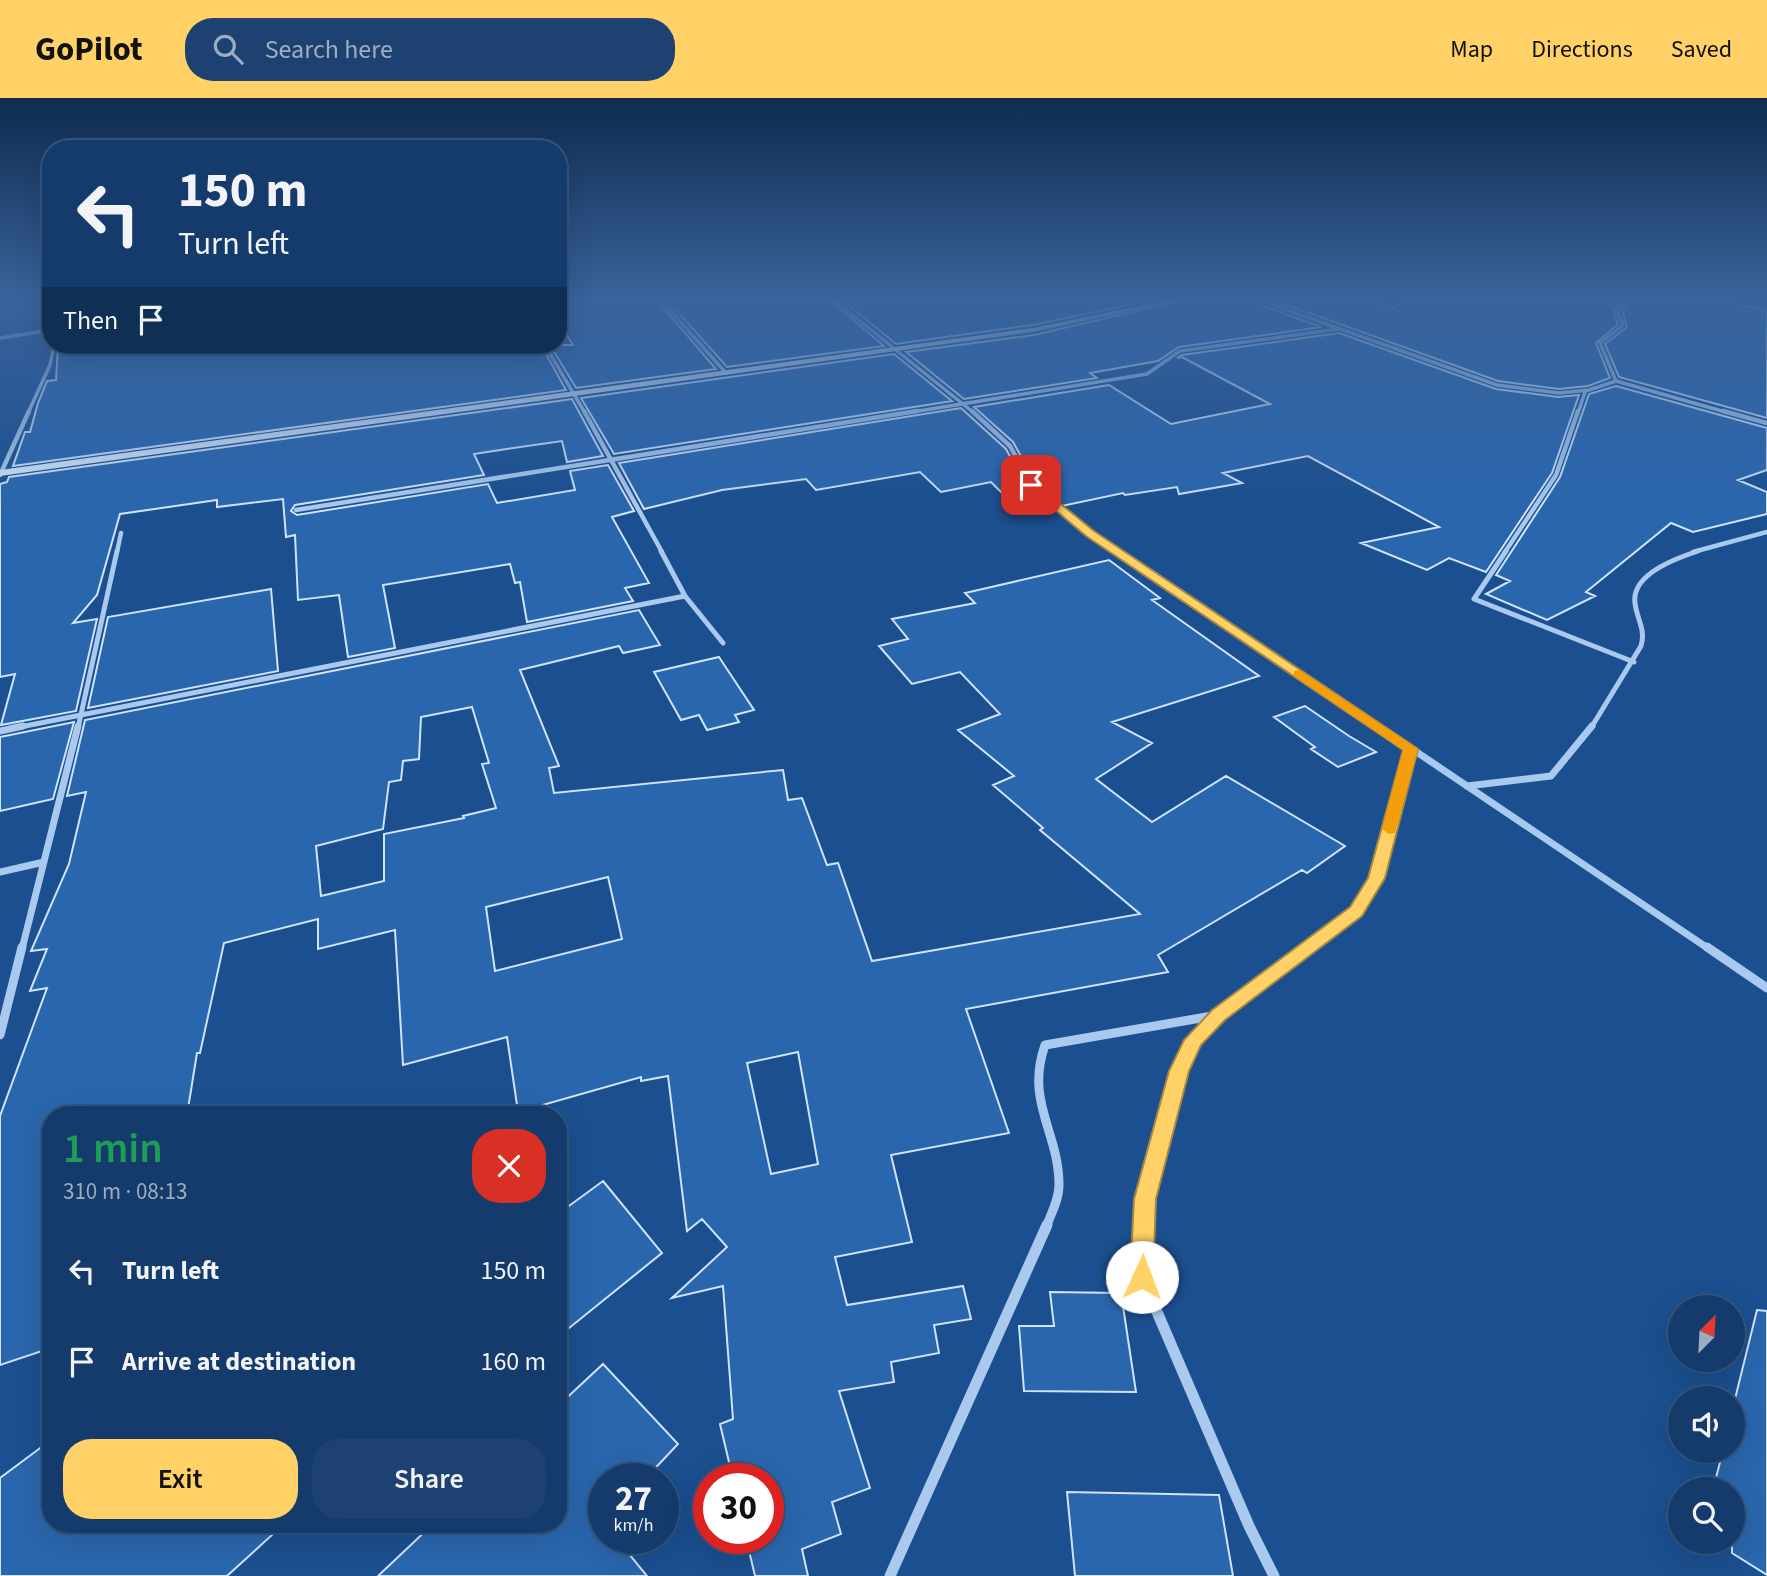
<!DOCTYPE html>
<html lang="en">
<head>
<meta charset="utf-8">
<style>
	:root { --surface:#143b6b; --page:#1d4271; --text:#f1f3f6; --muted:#9dadc1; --line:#33557e; --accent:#ffd166 }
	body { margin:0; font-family:"Source Sans 3",sans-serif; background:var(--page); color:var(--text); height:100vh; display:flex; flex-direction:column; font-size:26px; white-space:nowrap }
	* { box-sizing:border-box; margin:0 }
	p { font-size:23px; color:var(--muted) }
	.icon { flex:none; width:38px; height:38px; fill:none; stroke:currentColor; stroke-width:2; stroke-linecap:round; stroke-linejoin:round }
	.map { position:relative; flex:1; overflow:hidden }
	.panel { position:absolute; left:42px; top:1008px; width:525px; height:427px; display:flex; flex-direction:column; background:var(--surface); border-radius:28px; box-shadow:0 7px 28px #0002,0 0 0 2px var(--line) }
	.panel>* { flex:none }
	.top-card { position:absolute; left:42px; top:42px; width:525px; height:214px; border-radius:28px; box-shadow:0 7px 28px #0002,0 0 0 2px var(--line); background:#143b6b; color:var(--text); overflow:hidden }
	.needle { width:46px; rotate:24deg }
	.buttons { position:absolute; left:1668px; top:1197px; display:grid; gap:14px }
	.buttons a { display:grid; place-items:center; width:77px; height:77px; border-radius:50%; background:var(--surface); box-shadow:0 7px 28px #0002,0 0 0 2px var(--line); font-size:35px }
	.speed { position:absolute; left:588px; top:1365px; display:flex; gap:14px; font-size:35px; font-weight:700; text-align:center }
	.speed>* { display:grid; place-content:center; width:91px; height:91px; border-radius:50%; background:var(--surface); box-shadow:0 7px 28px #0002,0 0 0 2px var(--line); line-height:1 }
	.speed small { font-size:18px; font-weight:400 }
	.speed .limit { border:10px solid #d22; background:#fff; color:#111 }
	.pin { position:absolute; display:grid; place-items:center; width:60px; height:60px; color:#fff; margin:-30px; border-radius:14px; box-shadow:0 4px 10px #0006 }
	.me { position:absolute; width:77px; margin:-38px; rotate:2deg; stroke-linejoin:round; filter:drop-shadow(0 0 5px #0008) }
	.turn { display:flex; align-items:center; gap:24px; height:147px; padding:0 21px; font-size:32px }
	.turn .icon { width:91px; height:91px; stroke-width:2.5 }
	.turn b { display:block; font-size:49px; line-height:60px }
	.then { display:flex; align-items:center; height:66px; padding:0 21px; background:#0003; gap:14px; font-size:26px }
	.round { display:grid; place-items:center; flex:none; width:74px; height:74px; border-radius:28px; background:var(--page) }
	.overview { display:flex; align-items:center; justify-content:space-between; height:119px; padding:0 21px }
	h1 { font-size:42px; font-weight:600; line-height:52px; color:#1e9e55 }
	.button { display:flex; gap:14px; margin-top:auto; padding:14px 21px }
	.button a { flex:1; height:80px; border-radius:28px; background:var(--accent); color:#111; font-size:28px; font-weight:600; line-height:80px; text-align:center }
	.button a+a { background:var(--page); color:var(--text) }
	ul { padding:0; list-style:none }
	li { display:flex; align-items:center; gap:21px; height:91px; padding:0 21px }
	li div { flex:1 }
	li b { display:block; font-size:26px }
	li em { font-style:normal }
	header { display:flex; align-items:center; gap:42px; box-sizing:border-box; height:98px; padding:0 35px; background:var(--accent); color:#111 }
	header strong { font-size:33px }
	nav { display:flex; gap:38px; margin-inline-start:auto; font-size:24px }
	.search { width:490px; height:63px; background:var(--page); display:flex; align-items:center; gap:18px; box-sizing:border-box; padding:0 24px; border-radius:28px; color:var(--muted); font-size:26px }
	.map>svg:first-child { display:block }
	.building { fill:#2a66ad; stroke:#cfe3fa; stroke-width:2; fill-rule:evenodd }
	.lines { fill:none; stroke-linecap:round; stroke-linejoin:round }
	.street-far5 { stroke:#a9c9ee; stroke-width:3.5 }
	.street-far4 { stroke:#a9c9ee; stroke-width:4.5 }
	.street-far3 { stroke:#a9c9ee; stroke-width:5 }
	.street-far2 { stroke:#a9c9ee; stroke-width:7 }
	.street-far1 { stroke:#a9c9ee; stroke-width:9 }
	.street { stroke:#a9c9ee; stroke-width:11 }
	.secondary { fill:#d6e6fa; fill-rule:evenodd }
	.route { fill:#ffd166; stroke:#a68842; stroke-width:2 }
	.slow { fill:#f59e0b }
</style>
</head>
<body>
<header>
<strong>GoPilot</strong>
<div class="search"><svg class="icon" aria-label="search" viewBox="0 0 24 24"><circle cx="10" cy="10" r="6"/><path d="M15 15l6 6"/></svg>Search here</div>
<nav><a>Map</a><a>Directions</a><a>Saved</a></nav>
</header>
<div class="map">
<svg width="1767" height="1478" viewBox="0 0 1767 1478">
	<rect width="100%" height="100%" fill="#1b4f8f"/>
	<path class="building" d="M 558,202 L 657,202 L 716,271 L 576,290 L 550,247 L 573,247 L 558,224 Z
		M 667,202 L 830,202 L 884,248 L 727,269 Z
		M 842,202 L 1152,202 L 1033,227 L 896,246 Z
		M 1183,202 L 1255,202 L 1258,206 L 1321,229 L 1179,249 L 1158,263 L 1090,275 L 1097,280 L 964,301 L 906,254 L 1034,237 Z
		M 1273,202 L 1370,202 L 1392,210 L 1408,202 L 1621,202 L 1614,214 L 1618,226 L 1596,245 L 1610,280 L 1588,288 L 1559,291 L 1498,283 Z
		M 1630,202 L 1722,202 L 1767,213 L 1767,320 L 1619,279 L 1605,246 L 1627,229 L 1623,215 Z
		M 1339,235 L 1496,291 L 1558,299 L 1579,297 L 1552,375 L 1486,474 L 1449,460 L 1427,472 L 1361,445 L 1439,429 L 1308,358 L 1223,375 L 1242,385 L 1179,396 L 1177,389 L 1125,397 L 1123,395 L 1062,408 L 1036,385 L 1013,344 L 974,309 L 1109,287 L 1171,326 L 1270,306 L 1182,259 L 1177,260 L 1182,257 Z
		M 58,247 L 211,247 L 208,254 L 269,247 L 541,247 L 566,292 L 13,368 L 25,334 L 30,334 L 38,305 L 47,283 L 56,282 Z
		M 894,256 L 952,303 L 614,356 L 581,300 Z
		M 1616,288 L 1767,330 L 1767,372 L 1738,382 L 1767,394 L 1767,416 L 1693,434 L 1671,425 L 1586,494 L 1595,498 L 1547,522 L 1486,496 L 1510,483 L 1496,477 L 1560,379 L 1589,296 Z
		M 572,301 L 603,358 L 567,364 L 562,343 L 500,352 L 474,356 L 484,377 L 295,407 L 291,413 L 297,417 L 488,386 L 497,405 L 575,392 L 570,373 L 608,367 L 634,413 L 612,419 L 649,485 L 625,490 L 633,503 L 527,524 L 520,484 L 515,485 L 510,466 L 383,487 L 395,550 L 348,559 L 339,497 L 298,502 L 295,437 L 286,439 L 283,401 L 217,409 L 217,402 L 120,416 L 97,497 L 73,525 L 97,521 L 76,613 L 1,627 L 15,576 L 0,579 L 0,386 L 7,384 L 9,379 Z
		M 961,310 L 1006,351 L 1028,391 L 1048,410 L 1021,414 L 991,384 L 941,394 L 920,374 L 816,392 L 806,381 L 722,392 L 644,411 L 619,365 Z
		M 1109,462 L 1160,500 L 1152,502 L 1259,578 L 1112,624 L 1152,645 L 1096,681 L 1152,724 L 1226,678 L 1345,748 L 1307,775 L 1302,772 L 1158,857 L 1168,874 L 966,911 L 1009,1035 L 891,1057 L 912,1144 L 835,1159 L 847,1207 L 963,1188 L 971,1221 L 934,1227 L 939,1255 L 891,1264 L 894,1284 L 839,1293 L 870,1390 L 832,1404 L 841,1436 L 802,1451 L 808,1478 L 755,1478 L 746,1440 L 768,1440 L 768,1381 L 733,1381 L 720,1326 L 733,1321 L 723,1188 L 672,1200 L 727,1149 L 702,1121 L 687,1133 L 668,978 L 641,983 L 641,979 L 518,1014 L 507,939 L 403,967 L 395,832 L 318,851 L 318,821 L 224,845 L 200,955 L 197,955 L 187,1017 L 51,1017 L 51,1212 L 45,1252 L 0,1267 L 0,1018 L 47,890 L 30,893 L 47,851 L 31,853 L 69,766 L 86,694 L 67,698 L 85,622 L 639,512 L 660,547 L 623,555 L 619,548 L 520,572 L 559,668 L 549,670 L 554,695 L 783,672 L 788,702 L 802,700 L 827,767 L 838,765 L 872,863 L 1140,816 L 1040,732 L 1043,730 L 993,687 L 1014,678 L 958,632 L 1000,616 L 960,574 L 912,586 L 879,548 L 908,541 L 892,521 L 975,505 L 965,495 ZM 472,609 L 489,665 L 482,666 L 496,710 L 463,718 L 464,720 L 384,736 L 384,783 L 321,798 L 316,748 L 383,731 L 389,684 L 401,682 L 403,663 L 419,661 L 421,619 ZM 608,779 L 622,841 L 495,873 L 486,809 ZM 798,954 L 818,1066 L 771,1076 L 747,965 Z
		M 271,491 L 278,573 L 88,610 L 108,519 Z
		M 719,559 L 754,612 L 735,617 L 739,624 L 707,632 L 699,617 L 681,622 L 654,574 Z
		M 1305,608 L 1349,638 L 1376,654 L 1338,669 L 1311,651 L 1315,649 L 1274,619 Z
		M 74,624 L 53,701 L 0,713 L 0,639 Z
		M 603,1083 L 662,1155 L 558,1239 L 558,1116 Z
		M 1050,1194 L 1121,1195 L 1136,1294 L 1024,1293 L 1019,1228 L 1054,1228 Z
		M 1757,1212 L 1767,1213 L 1767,1477 L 1732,1455 L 1732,1391 L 1713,1391 L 1723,1353 L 1732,1353 L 1732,1313 Z
		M 603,1266 L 678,1346 L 645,1381 L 604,1381 L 604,1440 L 616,1440 L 647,1478 L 378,1478 L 433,1426 L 558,1426 L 558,1308 Z
		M 51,1342 L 51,1426 L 284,1426 L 227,1478 L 0,1478 L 0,1380 Z
		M 1067,1394 L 1219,1397 L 1233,1478 L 1075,1478 Z"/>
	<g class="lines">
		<path class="street-far5" d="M 661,202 L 726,275
			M 834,202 L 974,315
			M 1259,202 L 1497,287 L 1559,295 L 1589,292 L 1616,283 L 1600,245 L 1623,227 L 1618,215 L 1626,202
			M 0,240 L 51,232
			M 545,247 L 585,315
			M 1616,283 L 1729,315
			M 28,315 L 50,267 L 54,247
			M 906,315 L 1147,276 L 1180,253 L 1338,231
			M 1578,315 L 1585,294"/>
		<path class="street-far4" d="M 584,313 L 662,454
			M 972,313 L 1010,348 L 1032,388 L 1044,401 L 1119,454
			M 1723,313 L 1767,325
			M 0,377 L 29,313
			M 296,412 L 917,313
			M 117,454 L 121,435
			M 1505,454 L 1556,377 L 1578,313
			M 1693,454 L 1767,434"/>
		<path class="street-far3" d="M 661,453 L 685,498 L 723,545
			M 1116,453 L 1380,630
			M 1506,453 L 1474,501 L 1634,564
			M 15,630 L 685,498
			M 78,630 L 117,453
			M 1591,630 L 1641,548 C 1646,531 1637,522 1635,505 C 1631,476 1677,460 1698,453"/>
		<path class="street-far2" d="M 1378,628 L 1709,851
			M 0,633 L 23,628
			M 1467,688 L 1551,678 L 1592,628
			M 0,774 L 44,764
			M 22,851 L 78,628
			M 1307,851 L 1356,814 L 1377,780 L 1411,651"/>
		<path class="street-far1" d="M 1707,849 L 1767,890
			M 0,937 L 22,849
			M 1046,1129 C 1051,1116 1059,1102 1059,1087 C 1059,1034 1025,1004 1045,947 L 1218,917
			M 1144,1129 L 1145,1101 L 1179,973 L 1193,942 L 1219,917 L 1309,849"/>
		<path class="street" d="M 1144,1127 L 1142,1179 L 1249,1428 L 1274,1478
			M 890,1478 L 1047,1127"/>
		<path class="secondary" d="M 1167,202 L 1181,202 L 1033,234 L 0,378 L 0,372 L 1033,230 Z"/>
	</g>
	<linearGradient id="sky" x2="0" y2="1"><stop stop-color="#0f2b4f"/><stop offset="0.49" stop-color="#39639b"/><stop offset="1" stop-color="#39639b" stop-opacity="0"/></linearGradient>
	<rect width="1767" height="409" fill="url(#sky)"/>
	<path class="route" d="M 1028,385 L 1035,385 L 1094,433 L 1418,651 L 1385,780 L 1362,818 L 1225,922 L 1201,947 L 1189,973 L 1156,1101 L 1153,1179 L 1150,1187 L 1142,1190 L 1134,1187 L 1130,1179 L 1134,1101 L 1169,973 L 1184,942 L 1212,912 L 1350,809 L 1368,780 L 1403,652 L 1086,438 L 1028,389 Z"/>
	<path class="slow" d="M 1299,572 L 1418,651 L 1395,735 L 1389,736 L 1382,731 L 1403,652 L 1294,578 L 1294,573 Z"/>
</svg>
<div class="buttons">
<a><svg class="needle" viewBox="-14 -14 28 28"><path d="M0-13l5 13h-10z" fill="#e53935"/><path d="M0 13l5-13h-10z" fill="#9dadc1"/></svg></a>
<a><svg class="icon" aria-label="sound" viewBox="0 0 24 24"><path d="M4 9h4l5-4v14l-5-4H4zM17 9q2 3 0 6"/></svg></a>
<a><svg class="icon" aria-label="search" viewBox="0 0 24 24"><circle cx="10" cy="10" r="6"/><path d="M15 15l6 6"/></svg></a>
</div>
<div class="speed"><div>27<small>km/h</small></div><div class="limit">30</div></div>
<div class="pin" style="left:1031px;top:387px;background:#d93025"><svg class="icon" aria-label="arrive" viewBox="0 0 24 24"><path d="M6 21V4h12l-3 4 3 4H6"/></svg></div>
<svg class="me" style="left:1142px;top:1179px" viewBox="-20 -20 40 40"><circle r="19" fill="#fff"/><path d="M0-13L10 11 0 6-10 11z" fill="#ffd166"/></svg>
<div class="top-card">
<div class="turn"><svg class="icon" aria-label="left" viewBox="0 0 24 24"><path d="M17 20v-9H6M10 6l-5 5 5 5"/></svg><div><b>150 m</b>Turn left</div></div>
<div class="then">Then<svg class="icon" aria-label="arrive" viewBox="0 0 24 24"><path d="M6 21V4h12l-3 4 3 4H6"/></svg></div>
</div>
<section class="panel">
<div class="overview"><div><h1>1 min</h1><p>310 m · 08:13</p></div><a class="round" style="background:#d93025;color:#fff"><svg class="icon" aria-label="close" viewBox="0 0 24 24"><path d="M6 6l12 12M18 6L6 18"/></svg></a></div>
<ul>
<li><svg class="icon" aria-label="left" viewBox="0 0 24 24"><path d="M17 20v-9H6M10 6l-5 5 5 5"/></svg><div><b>Turn left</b></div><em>150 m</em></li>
<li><svg class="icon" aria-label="arrive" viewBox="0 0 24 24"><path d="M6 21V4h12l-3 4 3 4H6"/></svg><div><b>Arrive at destination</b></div><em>160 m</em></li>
</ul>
<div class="button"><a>Exit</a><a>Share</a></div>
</section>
</div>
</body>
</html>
